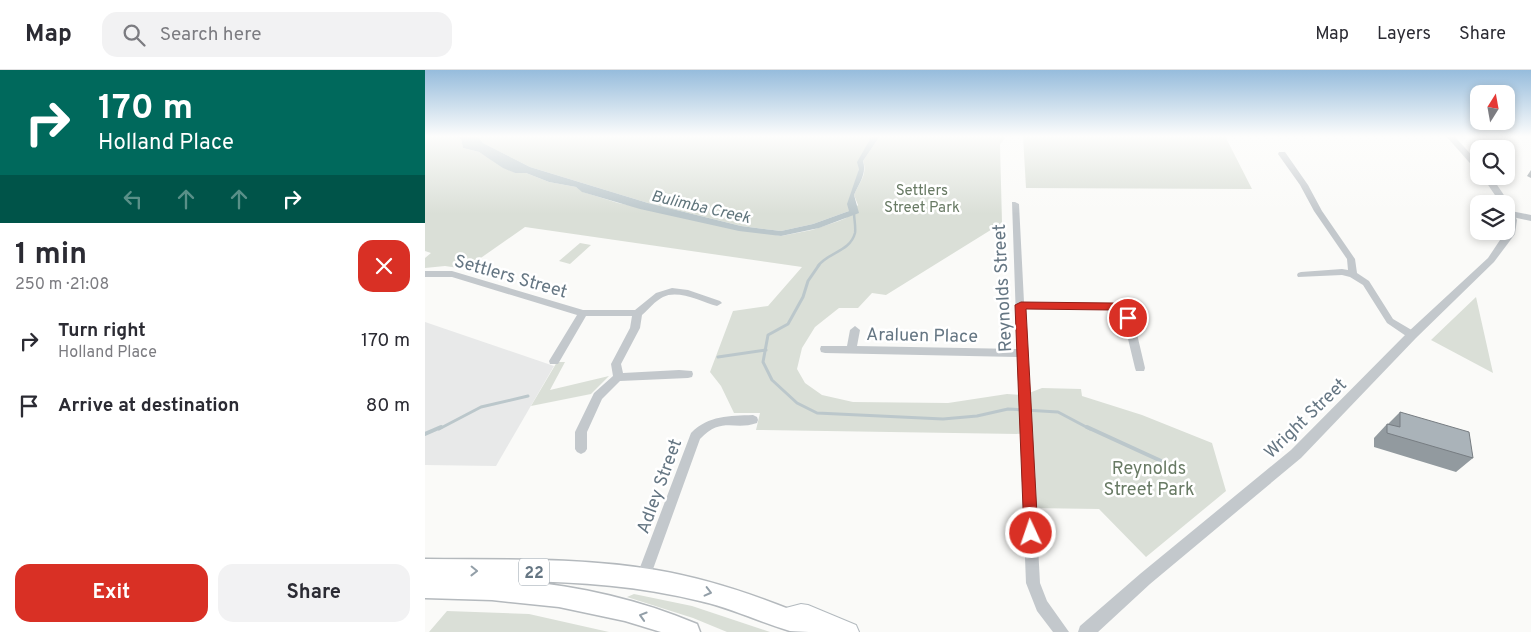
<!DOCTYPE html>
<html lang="en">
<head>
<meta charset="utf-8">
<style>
	:root { --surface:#fff; --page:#f2f2f3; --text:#2b2b33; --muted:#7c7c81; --line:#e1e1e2; --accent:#d93025 }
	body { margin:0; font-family:Overpass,sans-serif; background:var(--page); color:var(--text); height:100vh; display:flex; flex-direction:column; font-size:19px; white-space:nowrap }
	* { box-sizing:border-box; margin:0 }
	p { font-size:16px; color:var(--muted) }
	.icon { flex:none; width:28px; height:28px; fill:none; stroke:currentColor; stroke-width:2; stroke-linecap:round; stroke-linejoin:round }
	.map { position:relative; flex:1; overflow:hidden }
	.side { display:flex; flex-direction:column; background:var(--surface); width:425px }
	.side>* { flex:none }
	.guide { background:#00695c; color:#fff; overflow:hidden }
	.needle { width:32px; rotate:11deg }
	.controls { position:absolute; left:1045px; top:15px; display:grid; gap:10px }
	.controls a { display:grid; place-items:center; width:45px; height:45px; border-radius:10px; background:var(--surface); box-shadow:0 2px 8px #0003; font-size:25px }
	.pin { position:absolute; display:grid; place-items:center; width:42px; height:42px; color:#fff; margin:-21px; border:2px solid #fff; border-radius:50%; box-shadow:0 1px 5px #0007 }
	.me { position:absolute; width:55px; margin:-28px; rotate:357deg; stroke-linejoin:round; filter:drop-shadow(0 0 4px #0008) }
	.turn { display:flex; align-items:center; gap:18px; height:105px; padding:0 15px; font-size:22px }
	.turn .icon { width:65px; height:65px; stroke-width:2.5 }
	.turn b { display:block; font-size:35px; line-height:42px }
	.lanes { display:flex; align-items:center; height:48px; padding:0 15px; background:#0003; justify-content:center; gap:25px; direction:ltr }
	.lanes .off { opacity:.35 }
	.round { display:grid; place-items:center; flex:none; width:52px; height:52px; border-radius:15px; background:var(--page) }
	.headline { display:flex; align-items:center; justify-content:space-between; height:85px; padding:0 15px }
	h1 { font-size:30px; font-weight:700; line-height:38px }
	.cta { display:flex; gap:10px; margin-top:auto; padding:10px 15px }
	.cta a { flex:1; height:58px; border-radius:15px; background:var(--accent); color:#fff; font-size:20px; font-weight:700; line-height:58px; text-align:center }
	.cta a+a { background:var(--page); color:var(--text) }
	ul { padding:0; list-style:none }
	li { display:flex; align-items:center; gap:15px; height:65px; padding:0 15px }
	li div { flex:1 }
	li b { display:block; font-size:19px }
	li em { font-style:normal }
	header { display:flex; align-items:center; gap:30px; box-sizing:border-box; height:70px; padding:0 25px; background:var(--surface); border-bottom:1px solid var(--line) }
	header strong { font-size:24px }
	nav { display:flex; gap:28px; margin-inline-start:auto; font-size:18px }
	.search { width:350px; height:45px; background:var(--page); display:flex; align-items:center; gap:12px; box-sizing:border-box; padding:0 18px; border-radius:15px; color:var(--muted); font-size:19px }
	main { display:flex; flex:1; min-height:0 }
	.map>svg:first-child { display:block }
	.built { fill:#e8e9e9 }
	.green { fill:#dadfd7 }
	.water { fill:#bbc7cb }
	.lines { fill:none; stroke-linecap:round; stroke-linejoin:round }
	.stream-far2 { stroke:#bbc7cb; stroke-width:2.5 }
	.stream-far1 { stroke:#bbc7cb; stroke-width:3 }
	.stream { stroke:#bbc7cb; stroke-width:4 }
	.secondary-casing { stroke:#b3babf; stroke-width:2 }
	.trunk-casing { stroke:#b4b9bd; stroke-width:3 }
	.minor { fill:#c3c8cc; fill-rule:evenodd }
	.tertiary { fill:#c3c8cc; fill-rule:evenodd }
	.secondary { fill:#fff; fill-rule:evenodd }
	.trunk { fill:#fff; fill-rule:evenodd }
	.wall { fill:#929a9f }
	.building { fill:#aab3b9; stroke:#777d82 }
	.oneway { stroke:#939fa8 }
	.route { fill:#d93025; stroke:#8d1f18 }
	.labels { text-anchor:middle; stroke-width:5; stroke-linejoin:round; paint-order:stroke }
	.far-park-label { font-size:15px; fill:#687a64; stroke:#fff }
	.far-water-label { font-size:16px; font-style:italic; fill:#60757c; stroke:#fff }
	.shield { fill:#fff; stroke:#939fa8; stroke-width:1 }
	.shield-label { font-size:16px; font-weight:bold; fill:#657683 }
	.street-label { font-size:18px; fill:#657683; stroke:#fff }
	.park-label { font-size:18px; fill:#687a64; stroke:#fff }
</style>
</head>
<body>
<header>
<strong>Map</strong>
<div class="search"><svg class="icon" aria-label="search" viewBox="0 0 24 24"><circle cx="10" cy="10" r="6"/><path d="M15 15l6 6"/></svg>Search here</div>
<nav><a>Map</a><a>Layers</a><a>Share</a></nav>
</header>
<main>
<section class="side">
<div class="guide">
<div class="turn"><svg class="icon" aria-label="right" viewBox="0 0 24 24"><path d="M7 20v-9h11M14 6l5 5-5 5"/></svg><div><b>170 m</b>Holland Place</div></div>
<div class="lanes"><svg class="icon off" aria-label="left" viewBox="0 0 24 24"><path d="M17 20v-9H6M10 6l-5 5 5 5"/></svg><svg class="icon off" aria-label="ahead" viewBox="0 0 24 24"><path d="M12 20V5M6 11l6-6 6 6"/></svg><svg class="icon off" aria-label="ahead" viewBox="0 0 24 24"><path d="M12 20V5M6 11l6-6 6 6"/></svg><svg class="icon" aria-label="right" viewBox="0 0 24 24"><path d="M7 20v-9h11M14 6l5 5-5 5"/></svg></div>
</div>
<div class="headline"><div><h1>1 min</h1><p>250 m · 21:08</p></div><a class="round" style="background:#d93025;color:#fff"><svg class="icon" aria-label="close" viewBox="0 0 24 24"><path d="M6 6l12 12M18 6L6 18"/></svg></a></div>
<ul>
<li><svg class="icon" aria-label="right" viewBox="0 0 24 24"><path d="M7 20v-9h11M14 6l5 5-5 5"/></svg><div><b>Turn right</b><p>Holland Place</p></div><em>170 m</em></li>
<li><svg class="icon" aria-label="arrive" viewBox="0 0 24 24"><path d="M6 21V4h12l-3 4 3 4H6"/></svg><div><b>Arrive at destination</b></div><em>80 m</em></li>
</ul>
<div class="cta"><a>Exit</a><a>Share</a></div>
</section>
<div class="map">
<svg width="1106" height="562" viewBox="0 0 1106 562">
	<rect width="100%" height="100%" fill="#fafaf8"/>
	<path class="built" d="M 0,252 L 129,296 L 71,396 L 0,395 Z"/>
	<path class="green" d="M 0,66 L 31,66 L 36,69 L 38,78 L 54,82 L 90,103 L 101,103 L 124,112 L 151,117 L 158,122 L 193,133 L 356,166 L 387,160 L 414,151 L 421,148 L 433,135 L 429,125 C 434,113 443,104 438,91 L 455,66 L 582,66 L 575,74 L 577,153 L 461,225 L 447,223 L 433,238 L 414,238 L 390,257 L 377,278 L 372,299 L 380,313 L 397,325 L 428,332 L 523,333 L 582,324 L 599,325 L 617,318 L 656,319 L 657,326 L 717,345 L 787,373 L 801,421 L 721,487 L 674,439 L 605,438 L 601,364 L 331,360 L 335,343 L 309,343 L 296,316 L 285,302 L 308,241 L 343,236 L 377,197 L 100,157 L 40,199 L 20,196 L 0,198 L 0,188 L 6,183 L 0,181 Z
		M 52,66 L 447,66 L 434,99 L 424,141 L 388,154 L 356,161 L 316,156 L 223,133 L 105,97 L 58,73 Z
		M 598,66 L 800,66 L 827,119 L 601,118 Z
		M 155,173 L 166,175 L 145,194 L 134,191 Z
		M 1051,227 L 1068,303 L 1006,270 Z
		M 132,292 L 140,292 L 125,320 L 184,306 L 166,324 L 106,336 Z
		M 209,524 L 267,536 L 345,562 L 302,562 L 268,548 L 202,527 Z
		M 22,541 L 104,544 L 184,562 L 4,562 Z"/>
	<path class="water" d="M 31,66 L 52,66 L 58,73 L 105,97 L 223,133 L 316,156 L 356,161 L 388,154 L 424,141 L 422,134 L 434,99 L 432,92 L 447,66 L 455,66 L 438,91 C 442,104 434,113 429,125 L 434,143 L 394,158 L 356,166 L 314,161 L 215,139 L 157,122 L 151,117 L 124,112 L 101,103 L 90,103 L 78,98 L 54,82 L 38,78 L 36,69 Z"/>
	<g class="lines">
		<path class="stream-far2" d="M 393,196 C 403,182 425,182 430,163 C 431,157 429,149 429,143"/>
		<path class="stream-far1" d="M 394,195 L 383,211 L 378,227 L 363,254 L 343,265 L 338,292 L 347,310 L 372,333 L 392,343 L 518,349 L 552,346 L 583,339 L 633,342 L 665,359
			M 293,287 L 341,280
			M 14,359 L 56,337 L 103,326"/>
		<path class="stream" d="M 662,357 L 758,401
			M 0,364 L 16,357"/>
		<defs>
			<path id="secondary" d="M 376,534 L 383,535 L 431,555 L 434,562 L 402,562 L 376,552 L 360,556 L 353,554 L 351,547 L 353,540 Z"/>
			<path id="trunk" d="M 0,489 C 77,490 155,487 231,500 C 290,510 345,530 400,554 L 403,562 C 392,562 376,562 365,561 C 335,552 306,538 275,531 C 215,516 155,512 94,511 C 155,516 215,530 272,554 L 275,562 L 236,562 L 200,551 L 134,537 L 67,530 L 0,528 Z"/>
		</defs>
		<use href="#secondary" class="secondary-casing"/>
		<use href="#trunk" class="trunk-casing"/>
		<path class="minor" d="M 854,82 L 860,82 L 883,115 L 897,141 L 930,189 L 932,203 L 944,211 L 968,249 L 990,262 L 992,265 L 990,268 L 984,268 L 962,253 L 938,215 L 925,207 L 917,205 L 873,207 L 872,205 L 873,203 L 876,202 L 917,199 L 923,200 L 922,189 L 889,141 L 875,115 L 853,84 Z
			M 587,132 L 590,132 L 594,134 L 599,232 L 687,234 L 701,238 L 708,247 L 720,298 L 719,301 L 711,301 L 710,298 L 698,248 L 695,243 L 687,240 L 600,238 L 615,513 L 622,531 L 644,562 L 628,562 L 612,541 L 601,513 L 592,287 L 400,283 L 396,282 L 395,279 L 396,276 L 422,276 L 425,260 L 430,256 L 435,260 L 432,276 L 592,279 Z
			M 1086,141 L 1106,145 L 1106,151 L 1083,146 L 1083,142 Z
			M 0,201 L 27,201 L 158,240 L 210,240 L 231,223 L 247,218 L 263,220 L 295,231 L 297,233 L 292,236 C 277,232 253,219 238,227 C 230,231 224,239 217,245 L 215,258 L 196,294 L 198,303 L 254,300 L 267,301 L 268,304 L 267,307 L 263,308 L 195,311 L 177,329 L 162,362 L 162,379 L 160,382 L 156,384 L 152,382 L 150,379 L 150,362 L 169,323 L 188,306 L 186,294 L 205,258 L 207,246 L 161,246 L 133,294 L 125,294 L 124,291 L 152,245 L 27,207 L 0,207 Z
			M 328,345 L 332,347 L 333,350 L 332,353 C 309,361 297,346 275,369 L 223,513 L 218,515 L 213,513 L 211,508 L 266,363 C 284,345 304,346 328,345 Z"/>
		<path class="tertiary" d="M 1021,66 L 1029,66 L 1054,93 L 1054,100 L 1051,100 Z
			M 1057,106 L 1066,106 L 1085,134 L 1092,150 L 1090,164 L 1069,192 L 991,268 L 876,388 L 725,514 L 673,562 L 653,562 L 655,556 L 715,504 L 866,380 L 983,262 L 1063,188 L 1081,161 L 1081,134 L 1076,134 Z"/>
		<use href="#secondary" class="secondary"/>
		<use href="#trunk" class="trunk"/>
	</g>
	<path class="wall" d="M 1106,100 L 1106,108 L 1102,106 Z
		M 975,342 L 1048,388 L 1031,402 L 949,377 L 949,368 L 962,354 L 963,354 Z"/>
	<path class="building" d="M 975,342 L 1044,362 L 1048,388 L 962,363 L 962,354 L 975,357 Z"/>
	<defs><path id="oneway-chevron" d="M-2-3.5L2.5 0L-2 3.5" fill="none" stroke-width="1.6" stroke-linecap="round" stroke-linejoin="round" transform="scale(1.25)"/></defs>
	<g class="oneway">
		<use href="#oneway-chevron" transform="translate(49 501) rotate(1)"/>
		<use href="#oneway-chevron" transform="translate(283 522) rotate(14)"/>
		<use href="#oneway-chevron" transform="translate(218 546) rotate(-163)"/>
	</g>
	<linearGradient id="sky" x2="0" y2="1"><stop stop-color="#96bcdc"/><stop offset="0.46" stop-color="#fdfdfc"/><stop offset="1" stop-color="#fdfdfc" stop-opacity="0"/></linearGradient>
	<rect width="1106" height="144" fill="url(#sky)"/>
	<path class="route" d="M 596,232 L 688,233 L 701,238 L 709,248 L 707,250 L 700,250 L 694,243 L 687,240 L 601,239 L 613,463 L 611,468 L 606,470 L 601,468 L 599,463 L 590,235 Z"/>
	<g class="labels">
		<g class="far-park-label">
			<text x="497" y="125">Settlers<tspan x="497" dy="17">Street Park</tspan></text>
		</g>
		<g class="far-water-label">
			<text transform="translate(276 136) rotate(13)" y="6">Bulimba Creek</text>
		</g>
		<rect class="shield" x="94" y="488.5" width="30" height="27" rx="4"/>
		<g class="shield-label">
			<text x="109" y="508">22</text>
		</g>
		<g class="street-label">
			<text transform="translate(86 206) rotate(16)" y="6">Settlers Street</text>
			<text transform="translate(577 218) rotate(-93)" y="6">Reynolds Street</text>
			<text transform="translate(497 265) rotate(1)" y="6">Araluen Place</text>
			<text transform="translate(880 348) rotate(-44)" y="6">Wright Street</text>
			<text transform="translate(234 416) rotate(-70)" y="6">Adley Street</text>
		</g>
		<g class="park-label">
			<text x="724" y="404">Reynolds<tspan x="724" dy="21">Street Park</tspan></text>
		</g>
	</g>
</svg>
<div class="controls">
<a><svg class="needle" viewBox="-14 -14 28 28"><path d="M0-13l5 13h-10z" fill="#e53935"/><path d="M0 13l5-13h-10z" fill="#7c7c81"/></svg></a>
<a><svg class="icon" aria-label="search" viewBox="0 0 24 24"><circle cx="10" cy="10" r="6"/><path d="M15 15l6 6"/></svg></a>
<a><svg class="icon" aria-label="layers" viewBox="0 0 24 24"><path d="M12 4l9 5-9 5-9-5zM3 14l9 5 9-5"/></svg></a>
</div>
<div class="pin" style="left:703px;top:248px;background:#d93025"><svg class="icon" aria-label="arrive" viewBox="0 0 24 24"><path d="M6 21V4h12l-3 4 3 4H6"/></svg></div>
<svg class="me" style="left:606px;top:463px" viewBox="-20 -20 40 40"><circle r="17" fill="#d93025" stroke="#fff" stroke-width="3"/><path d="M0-11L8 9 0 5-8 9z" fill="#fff"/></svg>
</div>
</main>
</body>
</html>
